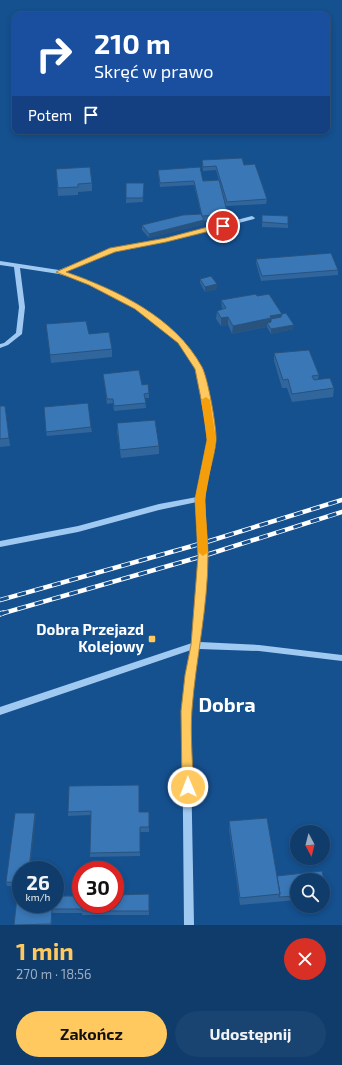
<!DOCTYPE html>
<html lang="pl">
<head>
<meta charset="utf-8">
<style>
	:root { --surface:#103c6b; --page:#194371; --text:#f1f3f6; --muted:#9cadc1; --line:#30567e; --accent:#ffc960 }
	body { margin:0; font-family:"Exo 2",sans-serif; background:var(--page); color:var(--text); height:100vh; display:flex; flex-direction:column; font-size:15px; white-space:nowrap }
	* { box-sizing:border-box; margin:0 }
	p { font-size:13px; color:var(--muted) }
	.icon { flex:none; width:22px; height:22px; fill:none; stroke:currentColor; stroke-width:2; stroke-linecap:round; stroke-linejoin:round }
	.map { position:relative; height:925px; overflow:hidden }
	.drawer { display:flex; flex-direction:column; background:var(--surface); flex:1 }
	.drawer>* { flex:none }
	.banner { position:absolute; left:12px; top:12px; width:318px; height:122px; border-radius:8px; box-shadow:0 2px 6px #0003,0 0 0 1px var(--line); background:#1a4fa0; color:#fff; overflow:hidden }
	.needle { width:26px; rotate:173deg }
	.fabs { position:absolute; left:290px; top:825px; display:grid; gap:8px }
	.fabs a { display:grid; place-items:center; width:40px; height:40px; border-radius:50%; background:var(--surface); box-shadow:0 2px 6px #0003,0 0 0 1px var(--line); font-size:20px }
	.speed { position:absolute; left:12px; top:861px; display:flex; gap:8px; font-size:20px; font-weight:700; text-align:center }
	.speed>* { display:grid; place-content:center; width:52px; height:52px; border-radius:50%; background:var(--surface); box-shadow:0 2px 6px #0003,0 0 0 1px var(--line); line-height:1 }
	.speed small { font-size:10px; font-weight:400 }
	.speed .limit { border:6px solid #d22; background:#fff; color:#111 }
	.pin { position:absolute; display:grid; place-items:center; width:34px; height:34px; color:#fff; margin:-17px; border:2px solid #fff; border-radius:50%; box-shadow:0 1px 4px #0007 }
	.me { position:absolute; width:44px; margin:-22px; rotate:359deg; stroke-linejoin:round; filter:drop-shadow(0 0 3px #0008) }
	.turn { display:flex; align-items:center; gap:14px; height:84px; padding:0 16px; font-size:18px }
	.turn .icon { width:52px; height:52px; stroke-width:2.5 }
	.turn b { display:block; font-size:28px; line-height:34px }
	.then { display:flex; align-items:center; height:38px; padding:0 16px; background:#0003; gap:8px; font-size:15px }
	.round { display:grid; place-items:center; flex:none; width:42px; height:42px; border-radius:21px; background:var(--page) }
	.head { display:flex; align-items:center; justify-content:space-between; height:68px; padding:0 16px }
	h1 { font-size:24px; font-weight:700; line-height:30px; color:var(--accent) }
	.action { display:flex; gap:8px; margin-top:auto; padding:8px 16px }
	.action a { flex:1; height:46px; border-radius:24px; background:var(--accent); color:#111; font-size:16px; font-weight:700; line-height:46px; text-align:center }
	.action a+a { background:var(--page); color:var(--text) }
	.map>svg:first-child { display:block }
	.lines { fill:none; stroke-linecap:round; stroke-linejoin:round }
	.minor { fill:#a0c9f1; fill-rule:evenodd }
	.rail-far1-casing { stroke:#fff; stroke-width:4.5 }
	.rail-casing { stroke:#fff; stroke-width:5.5 }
	.rail-far1 { stroke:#15508f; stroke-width:3; stroke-dasharray:9; stroke-linecap:butt }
	.rail { stroke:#15508f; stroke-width:4; stroke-dasharray:12; stroke-linecap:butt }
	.wall { fill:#31669d }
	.shaded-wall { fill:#28537f }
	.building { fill:#3977b6; stroke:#28537f }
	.route { fill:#ffc960; stroke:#a6833e }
	.slow { fill:#f59e0b }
	.poi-dot { fill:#ffc960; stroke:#15508f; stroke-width:1.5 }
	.labels { text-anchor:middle; stroke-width:4; stroke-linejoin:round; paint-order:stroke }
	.poi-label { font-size:15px; font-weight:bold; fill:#fff; stroke:#15508f; text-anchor:end }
	.near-quarter-label { font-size:20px; font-weight:bold; fill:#fff; stroke:#15508f }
</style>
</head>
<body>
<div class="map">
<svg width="342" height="925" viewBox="0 0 342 925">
	<rect width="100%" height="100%" fill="#15508f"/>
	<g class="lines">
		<path class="minor" d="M 252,216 L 255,218 L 254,219 L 166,242 L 114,251 L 65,272 L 83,278 L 114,292 L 140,306 L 183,340 L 202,369 L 213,419 L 215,440 L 204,499 L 207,556 L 200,642 L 259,645 L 342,655 L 342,661 L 259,651 L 199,649 L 194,675 L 190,711 L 194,925 L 184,925 L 182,711 L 186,675 L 191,650 L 0,715 L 0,707 L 192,643 L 199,556 L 197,502 L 159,510 L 78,532 L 0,547 L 0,541 L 78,526 L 159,504 L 197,497 L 209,440 L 207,419 L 196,369 L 179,342 L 136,308 L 110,294 L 79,280 L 59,274 L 20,268 L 25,307 L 22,334 L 8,345 L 0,348 L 0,344 L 4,343 L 16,333 L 19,307 L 14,267 L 0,265 L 0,261 L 59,270 L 111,249 L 166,238 Z"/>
		<defs>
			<path id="rail-far1" d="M 0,600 L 203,543 L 342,500
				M 0,614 L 203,556 L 342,512"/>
			<path id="rail" d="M 0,614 L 3,613"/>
		</defs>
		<use href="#rail-far1" class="rail-far1-casing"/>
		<use href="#rail" class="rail-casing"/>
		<use href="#rail-far1" class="rail-far1"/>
		<use href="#rail" class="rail"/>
	</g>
	<path class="wall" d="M 202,160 L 244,165 L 267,199 L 266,204 L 226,206 L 228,215 L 228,219 L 204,221 L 204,224 L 149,238 L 142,230 L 142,225 L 201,214 L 194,185 L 160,187 L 158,174 L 158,170 L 203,181 L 219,180 L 216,170 L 203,171 L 202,165 Z
		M 56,169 L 92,183 L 92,191 L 78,192 L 78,195 L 58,196 Z
		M 144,183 L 143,202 L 126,203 L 126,198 Z
		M 262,215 L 288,216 L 288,228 L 262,227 Z
		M 256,259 L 338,270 L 338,275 L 261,281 L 256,263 Z
		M 200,279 L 217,284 L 217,289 L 205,292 L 200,283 Z
		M 257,296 L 282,314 L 293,329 L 271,334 L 267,327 L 232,334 L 228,325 L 221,326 L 216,319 L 217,311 L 222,309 L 221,300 Z
		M 46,324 L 89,334 L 112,349 L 112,357 L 51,363 Z
		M 274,353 L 319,375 L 318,379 L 334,388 L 333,397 L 292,402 L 287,388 L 282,388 L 274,361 Z
		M 103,374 L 142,385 L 149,393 L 149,398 L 145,398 L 146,408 L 114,411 L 113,403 L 107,404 Z
		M 0,406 L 5,406 L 10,446 L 0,447 Z
		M 117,423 L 159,446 L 159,454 L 121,458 L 117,432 Z
		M 91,427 L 92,432 L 47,436 L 46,432 Z
		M 69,786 L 149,816 L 149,832 L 140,832 L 140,856 L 90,857 L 90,853 L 91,815 L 68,816 L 68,812 Z
		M 35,813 L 36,817 L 21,870 L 21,887 L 7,886 L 6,882 Z
		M 267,818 L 277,876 L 322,871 L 327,893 L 326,897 L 323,897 L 323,880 L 297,880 L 297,900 L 240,905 L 229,829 L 229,821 Z
		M 149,894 L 149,915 L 82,915 L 82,913 L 52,913 L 52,925 L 14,925 L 17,897 Z"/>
	<path class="shaded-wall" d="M 204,220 L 204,224 L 149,238 L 149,234 Z
		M 217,284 L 217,289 L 205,292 L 205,287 Z
		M 282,314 L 281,322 L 267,323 L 267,327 L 232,334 L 233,326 L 270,316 Z
		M 228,317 L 228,325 L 221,326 L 221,318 Z
		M 294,325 L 293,329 L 271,334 L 271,329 Z
		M 35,813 L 36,817 L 30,870 L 29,870 Z
		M 52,909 L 52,925 L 51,925 Z"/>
	<path class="building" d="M 242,158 L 244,165 L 255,164 L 267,199 L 227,202 L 216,166 L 203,167 L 202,160 Z
		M 90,167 L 92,183 L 78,184 L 78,187 L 58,188 L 56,169 Z
		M 200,167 L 203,181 L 219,180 L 228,215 L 202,216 L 194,181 L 160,183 L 158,170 Z
		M 126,183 L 144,183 L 143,198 L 126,198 Z
		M 201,214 L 204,220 L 149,234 L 142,225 L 183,215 Z
		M 262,215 L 288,216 L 288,224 L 262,222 Z
		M 331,253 L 338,270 L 262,276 L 256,259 Z
		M 211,276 L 217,284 L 205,287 L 200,279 Z
		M 256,294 L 257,296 L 269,294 L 282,314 L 270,316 L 271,318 L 233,326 L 228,317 L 221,318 L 217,311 L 226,308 L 221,300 Z
		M 286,313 L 294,325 L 271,329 L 267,323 L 271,322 L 271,319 L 281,317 L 282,314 Z
		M 86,321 L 89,334 L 109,332 L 112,349 L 50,355 L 46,324 Z
		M 309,350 L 319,375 L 312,376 L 314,380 L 330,378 L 334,388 L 292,394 L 288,379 L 283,380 L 274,353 Z
		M 139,370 L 142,385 L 148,384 L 149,393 L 144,394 L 146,403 L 114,406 L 113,399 L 107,399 L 103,374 Z
		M 88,403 L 91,427 L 46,432 L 44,407 Z
		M 0,406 L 5,406 L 9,438 L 0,439 Z
		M 155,420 L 159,446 L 120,450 L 117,423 Z
		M 139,785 L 139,812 L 149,812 L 149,827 L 140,827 L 140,852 L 90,853 L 91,811 L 68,812 L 69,786 Z
		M 15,813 L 35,813 L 29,870 L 21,870 L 21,883 L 6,882 Z
		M 267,818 L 280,894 L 240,898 L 229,821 Z
		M 322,871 L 327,893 L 323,893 L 323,880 L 297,880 L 297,896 L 279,897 L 280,894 L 277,876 Z
		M 149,894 L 149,911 L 82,911 L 82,909 L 52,909 L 51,924 L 14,925 L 17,897 L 21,897 L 21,904 L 55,904 L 55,896 L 81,896 L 81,904 L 115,904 L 115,895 Z"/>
	<path class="route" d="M 223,223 L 226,224 L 226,227 L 166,242 L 115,252 L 66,272 C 117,290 175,317 202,367 C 208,378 217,429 216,441 C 214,461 205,481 205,501 C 205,519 208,537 208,555 C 208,607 196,658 192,709 C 190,734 193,762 193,787 L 192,791 L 188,793 L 183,791 L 182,787 L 181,711 L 185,675 L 191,645 L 198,556 L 195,499 L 207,440 L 205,419 L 195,369 L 178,343 L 135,309 L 89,285 L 56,272 L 110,248 L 166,238 Z"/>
	<path class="slow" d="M 206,397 L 210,400 L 216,440 L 205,499 L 208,552 L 203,556 L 198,552 L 195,499 L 207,440 L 201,400 Z"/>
	<rect class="poi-dot" x="148" y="635" width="8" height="8" rx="2"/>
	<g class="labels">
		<g class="poi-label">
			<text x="144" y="635">Dobra Przejazd<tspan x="144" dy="17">Kolejowy</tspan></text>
		</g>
		<g class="near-quarter-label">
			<text x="227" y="712">Dobra</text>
		</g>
	</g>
</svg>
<div class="fabs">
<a><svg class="needle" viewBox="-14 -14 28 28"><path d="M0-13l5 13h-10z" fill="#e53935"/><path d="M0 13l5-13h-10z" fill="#9cadc1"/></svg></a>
<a><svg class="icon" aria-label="search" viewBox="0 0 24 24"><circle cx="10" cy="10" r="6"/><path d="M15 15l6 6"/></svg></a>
</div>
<div class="speed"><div>26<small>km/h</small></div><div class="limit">30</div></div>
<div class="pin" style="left:223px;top:226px;background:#d93025"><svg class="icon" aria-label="arrive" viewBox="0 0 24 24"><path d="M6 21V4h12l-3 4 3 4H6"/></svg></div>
<svg class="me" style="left:188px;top:787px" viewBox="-20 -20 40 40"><circle r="17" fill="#ffc960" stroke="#fff" stroke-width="3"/><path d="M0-11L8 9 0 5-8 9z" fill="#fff"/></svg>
<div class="banner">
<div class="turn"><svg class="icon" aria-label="right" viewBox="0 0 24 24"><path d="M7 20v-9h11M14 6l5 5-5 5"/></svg><div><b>210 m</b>Skręć w prawo</div></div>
<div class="then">Potem<svg class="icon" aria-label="arrive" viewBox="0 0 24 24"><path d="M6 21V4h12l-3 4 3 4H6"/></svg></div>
</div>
</div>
<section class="drawer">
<div class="head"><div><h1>1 min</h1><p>270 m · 18:56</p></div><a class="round" style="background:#d93025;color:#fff"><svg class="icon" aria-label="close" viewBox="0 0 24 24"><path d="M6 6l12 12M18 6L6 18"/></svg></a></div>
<div class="action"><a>Zakończ</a><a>Udostępnij</a></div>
</section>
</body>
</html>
